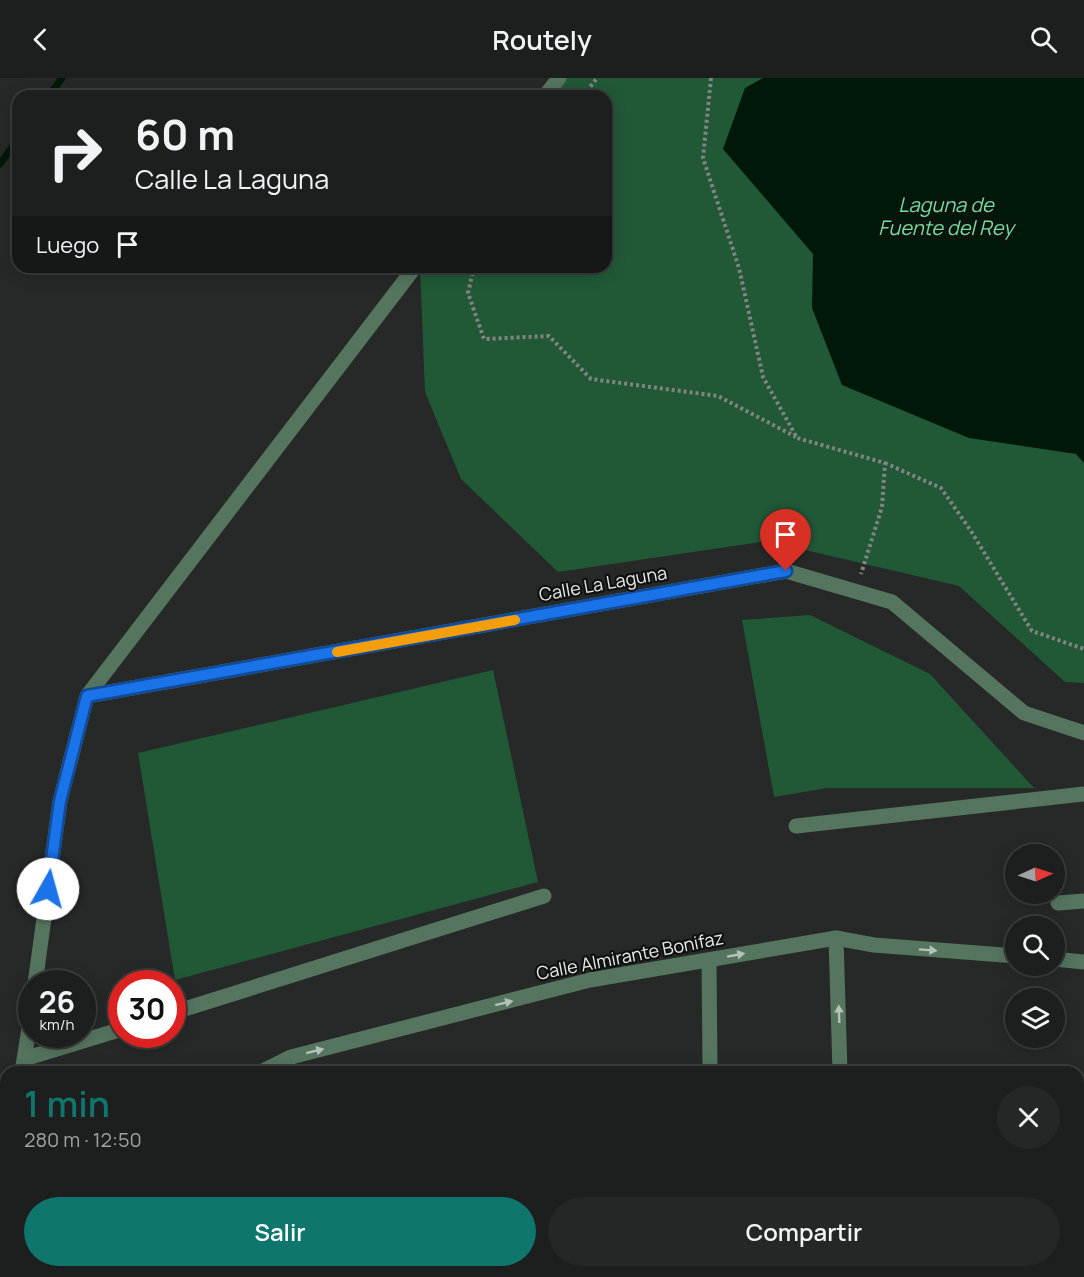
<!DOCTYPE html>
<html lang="es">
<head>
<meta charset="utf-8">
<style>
	:root { --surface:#1c1f1d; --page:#252726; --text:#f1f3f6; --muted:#a0a2a4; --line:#3a3d3b; --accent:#0f766e }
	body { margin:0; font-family:Manrope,sans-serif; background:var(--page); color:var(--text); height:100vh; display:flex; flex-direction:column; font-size:22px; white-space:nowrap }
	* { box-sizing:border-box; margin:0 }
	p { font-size:20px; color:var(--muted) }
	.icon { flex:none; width:33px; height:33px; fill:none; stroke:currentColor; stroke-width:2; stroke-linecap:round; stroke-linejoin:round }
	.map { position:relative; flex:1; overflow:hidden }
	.panel { position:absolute; left:0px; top:988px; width:1084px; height:212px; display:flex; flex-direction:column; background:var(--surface); border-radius:18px 18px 0 0; box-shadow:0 3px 15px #0003,0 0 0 2px var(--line) }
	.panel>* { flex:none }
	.top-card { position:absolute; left:12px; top:12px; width:600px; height:183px; border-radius:18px; box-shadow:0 3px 15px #0003,0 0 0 2px var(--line); background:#1c1f1d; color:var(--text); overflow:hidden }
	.needle { width:39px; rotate:87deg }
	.controls { position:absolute; left:1005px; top:766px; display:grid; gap:12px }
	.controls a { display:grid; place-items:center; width:60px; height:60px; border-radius:50%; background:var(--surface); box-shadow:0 3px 15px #0003,0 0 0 2px var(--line); font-size:30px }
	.speed { position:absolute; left:18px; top:892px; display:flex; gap:12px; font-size:30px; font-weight:700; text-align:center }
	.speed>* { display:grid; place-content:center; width:78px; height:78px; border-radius:50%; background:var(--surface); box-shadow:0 3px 15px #0003,0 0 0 2px var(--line); line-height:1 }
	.speed small { font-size:15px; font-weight:400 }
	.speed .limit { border:9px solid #d22; background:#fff; color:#111 }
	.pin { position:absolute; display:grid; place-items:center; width:51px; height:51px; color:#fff; margin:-62px -26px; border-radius:50% 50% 50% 0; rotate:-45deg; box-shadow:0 0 6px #0007 }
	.pin .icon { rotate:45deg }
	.me { position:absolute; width:66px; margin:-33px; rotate:7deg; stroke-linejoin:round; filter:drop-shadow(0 0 4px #0008) }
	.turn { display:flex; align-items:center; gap:21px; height:126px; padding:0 24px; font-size:27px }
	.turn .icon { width:78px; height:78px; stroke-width:2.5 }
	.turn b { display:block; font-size:42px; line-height:51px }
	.then { display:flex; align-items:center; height:57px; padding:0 24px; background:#0003; gap:12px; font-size:22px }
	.round { display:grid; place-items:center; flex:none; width:63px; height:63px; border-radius:32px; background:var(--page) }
	.headline { display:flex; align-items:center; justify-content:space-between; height:102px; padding:0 24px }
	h1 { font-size:36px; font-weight:600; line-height:45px; color:var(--accent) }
	.cta { display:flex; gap:12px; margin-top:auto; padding:12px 24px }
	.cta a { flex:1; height:69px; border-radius:36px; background:var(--accent); color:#fff; font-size:24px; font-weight:600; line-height:69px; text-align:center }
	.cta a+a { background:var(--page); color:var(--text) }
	header { display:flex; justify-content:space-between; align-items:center; height:78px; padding:0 24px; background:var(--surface); font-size:27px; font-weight:600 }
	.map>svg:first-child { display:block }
	.park { fill:#215937 }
	.water { fill:#001809 }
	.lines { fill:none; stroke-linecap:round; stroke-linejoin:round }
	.stream { stroke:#001809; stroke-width:7 }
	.path { stroke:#818482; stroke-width:4; stroke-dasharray:3 3; stroke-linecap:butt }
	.pedestrian { stroke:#55755f; stroke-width:14 }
	.minor { stroke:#55755f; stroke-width:15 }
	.tertiary { stroke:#55755f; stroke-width:15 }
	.oneway { fill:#b5c2b9 }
	.route-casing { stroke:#114b97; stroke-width:15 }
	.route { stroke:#1a73e8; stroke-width:10 }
	.slow { stroke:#f59e0b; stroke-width:10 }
	.labels { text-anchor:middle; stroke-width:4.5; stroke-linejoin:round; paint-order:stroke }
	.street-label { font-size:18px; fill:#e9ebe9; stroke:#101211 }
	.water-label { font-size:20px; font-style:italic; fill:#70e09a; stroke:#101211 }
</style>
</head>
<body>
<header><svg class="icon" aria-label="back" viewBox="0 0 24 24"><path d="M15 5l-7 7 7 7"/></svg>Routely<svg class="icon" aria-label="search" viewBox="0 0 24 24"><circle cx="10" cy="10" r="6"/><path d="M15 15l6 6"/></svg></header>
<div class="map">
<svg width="1084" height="1199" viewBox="0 0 1084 1199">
	<rect width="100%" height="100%" fill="#262927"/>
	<path class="park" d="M 559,0 L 1084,0 L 1084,605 L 1065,604 L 959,508 L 767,463 L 558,494 L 461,401 L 425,314 L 420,189 L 606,189 L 606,18 L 545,18 Z
		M 810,537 L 930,596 L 1034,710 L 827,710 L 774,719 L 742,542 Z
		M 493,592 L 538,804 L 175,902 L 138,675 Z"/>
	<path class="water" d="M 763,0 L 1084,0 L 1084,385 L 1076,376 L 969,360 L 842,307 L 812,230 L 813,176 L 723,71 L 745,10 Z"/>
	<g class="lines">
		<path class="stream" d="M 49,18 L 62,0
			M 0,86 L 18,61"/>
		<path class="path" d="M 711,0 L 703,80 L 739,190 L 763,299 L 797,360 L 885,385 L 882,429 L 861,496
			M 583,18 L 597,0
			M 474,189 L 468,215 L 484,261 L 549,258 L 591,301 L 718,318 L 796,359
			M 885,385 L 941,410 L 971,453 L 1032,553 L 1084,571"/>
		<path class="pedestrian" d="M 287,982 L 290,994"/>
		<path class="minor" d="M 545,18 L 559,0
			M 87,618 L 786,493 L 892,524 L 1024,635 L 1084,655
			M 796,748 L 1084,716
			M 1058,825 L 1084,823
			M 836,860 L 840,994
			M 709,882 L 710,991
			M 35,906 L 60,723 L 87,618 L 415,189
			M 172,935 L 544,818
			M 24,981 L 122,951
			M 22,994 L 32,932
			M 1078,1088 L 1084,1090
			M 0,1122 L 6,1101
			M 881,1194 L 890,1199
			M 37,1199 L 39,1194"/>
		<path class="tertiary" d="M 1054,881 L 1084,884
			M 261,994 L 291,979 L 590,902 L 836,860 L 874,867 L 1016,878
			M 0,1143 L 6,1144
			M 725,1194 L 726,1199
			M 812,1194 L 821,1199
			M 784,1199 L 785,1194"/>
	</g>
	<defs><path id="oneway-solid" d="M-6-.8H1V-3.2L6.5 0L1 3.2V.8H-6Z" transform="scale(1.5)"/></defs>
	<g class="oneway">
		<use href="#oneway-solid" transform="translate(928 872) rotate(4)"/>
		<use href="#oneway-solid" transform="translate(736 877) rotate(-10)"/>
		<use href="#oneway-solid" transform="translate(504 925) rotate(-14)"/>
		<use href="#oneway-solid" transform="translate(839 936) rotate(-92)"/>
		<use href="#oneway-solid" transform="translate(315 973) rotate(-14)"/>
	</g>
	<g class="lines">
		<defs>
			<path id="route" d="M 48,811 L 60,723 L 87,618 L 786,493"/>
		</defs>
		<use href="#route" class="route-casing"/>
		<use href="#route" class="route"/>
		<path class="slow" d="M 337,574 L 515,542"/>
	</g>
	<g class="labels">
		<g class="street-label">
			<text transform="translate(603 506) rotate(-10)" y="6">Calle La Laguna</text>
			<text transform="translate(630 878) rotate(-11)" y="6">Calle Almirante Bonifaz</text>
		</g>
		<g class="water-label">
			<text x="946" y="134">Laguna de<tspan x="946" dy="23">Fuente del Rey</tspan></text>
		</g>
	</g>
</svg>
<div class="controls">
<a><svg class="needle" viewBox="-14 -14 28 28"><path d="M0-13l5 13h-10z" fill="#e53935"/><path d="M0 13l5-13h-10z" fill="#a0a2a4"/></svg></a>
<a><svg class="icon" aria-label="search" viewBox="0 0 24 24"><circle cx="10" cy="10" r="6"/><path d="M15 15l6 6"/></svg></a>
<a><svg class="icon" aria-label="layers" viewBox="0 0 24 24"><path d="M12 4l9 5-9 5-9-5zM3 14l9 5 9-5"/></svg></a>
</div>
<div class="speed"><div>26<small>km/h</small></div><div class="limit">30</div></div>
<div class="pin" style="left:786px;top:493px;background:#d93025"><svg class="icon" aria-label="arrive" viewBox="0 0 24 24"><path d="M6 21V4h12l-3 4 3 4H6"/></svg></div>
<svg class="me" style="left:48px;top:811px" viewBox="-20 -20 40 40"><circle r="19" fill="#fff"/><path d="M0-13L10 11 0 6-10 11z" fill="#1a73e8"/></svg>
<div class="top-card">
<div class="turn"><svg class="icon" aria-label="right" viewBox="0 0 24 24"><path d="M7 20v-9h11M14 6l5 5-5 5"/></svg><div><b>60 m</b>Calle La Laguna</div></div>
<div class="then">Luego<svg class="icon" aria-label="arrive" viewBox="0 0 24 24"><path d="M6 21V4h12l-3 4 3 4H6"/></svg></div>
</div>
<section class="panel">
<div class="headline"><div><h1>1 min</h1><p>280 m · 12:50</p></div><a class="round"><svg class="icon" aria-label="close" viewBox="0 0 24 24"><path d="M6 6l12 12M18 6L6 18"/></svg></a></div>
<div class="cta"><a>Salir</a><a>Compartir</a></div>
</section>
</div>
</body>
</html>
